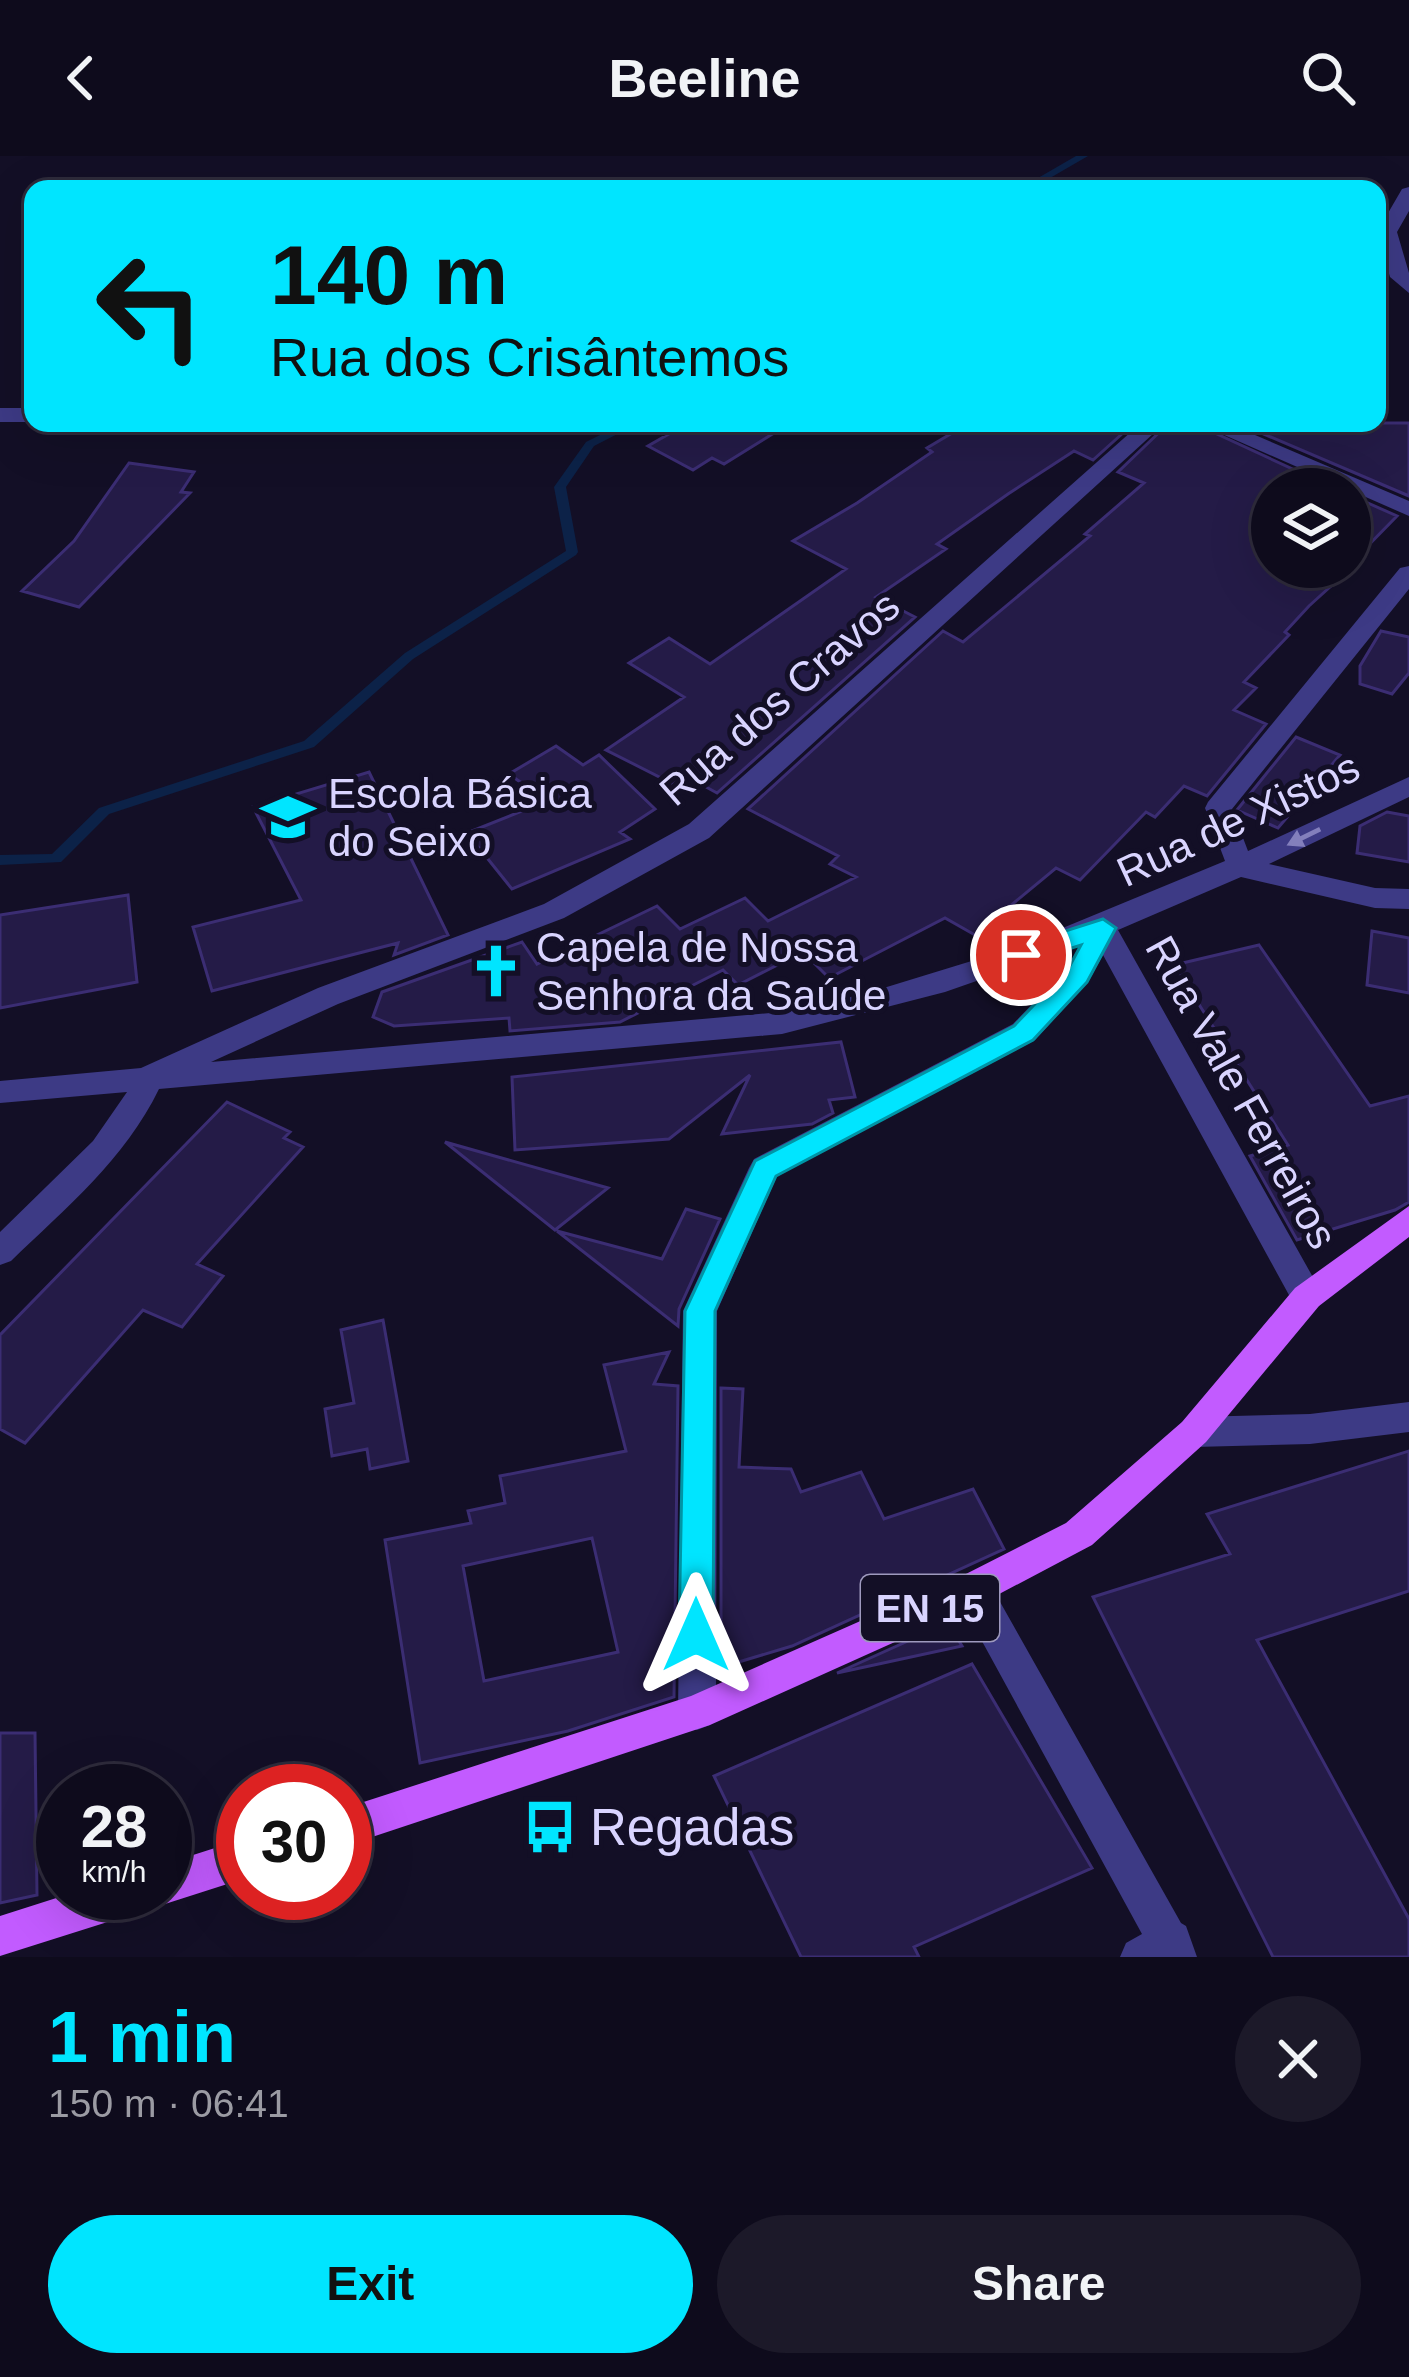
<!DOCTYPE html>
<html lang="en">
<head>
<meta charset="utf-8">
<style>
	:root { --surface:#0e0b1c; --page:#1c1929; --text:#f1f3f6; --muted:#9b9ba3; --line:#2e2b3b; --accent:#00e5ff }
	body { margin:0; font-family:Helvetica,sans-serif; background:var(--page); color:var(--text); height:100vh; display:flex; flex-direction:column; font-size:45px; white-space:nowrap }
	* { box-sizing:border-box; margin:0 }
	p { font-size:39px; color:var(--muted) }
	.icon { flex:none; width:66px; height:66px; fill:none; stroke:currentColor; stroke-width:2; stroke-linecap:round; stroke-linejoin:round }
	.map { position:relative; height:1801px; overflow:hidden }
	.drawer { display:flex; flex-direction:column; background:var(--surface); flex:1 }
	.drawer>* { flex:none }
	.guide { position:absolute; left:24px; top:24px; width:1362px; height:252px; border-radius:24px; box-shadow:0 12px 48px #0002,0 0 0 3px var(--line); background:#00e5ff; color:#111; overflow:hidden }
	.buttons { position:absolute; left:1251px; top:312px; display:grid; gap:24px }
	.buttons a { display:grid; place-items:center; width:120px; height:120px; border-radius:50%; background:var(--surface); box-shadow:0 12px 48px #0002,0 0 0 3px var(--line); font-size:60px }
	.speed { position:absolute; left:36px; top:1608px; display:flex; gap:24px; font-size:60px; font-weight:700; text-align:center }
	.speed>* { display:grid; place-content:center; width:156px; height:156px; border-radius:50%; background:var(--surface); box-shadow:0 12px 48px #0002,0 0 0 3px var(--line); line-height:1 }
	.speed small { font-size:30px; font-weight:400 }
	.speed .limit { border:18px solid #d22; background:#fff; color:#111 }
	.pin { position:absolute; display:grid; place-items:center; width:102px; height:102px; color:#fff; margin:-51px; border:6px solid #fff; border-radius:50%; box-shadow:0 3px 12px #0007 }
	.me { position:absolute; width:132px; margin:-66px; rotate:0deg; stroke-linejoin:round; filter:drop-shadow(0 0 9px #0008) }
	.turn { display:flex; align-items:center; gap:42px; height:252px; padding:0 48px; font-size:54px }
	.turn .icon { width:156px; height:156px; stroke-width:2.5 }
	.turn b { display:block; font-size:84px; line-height:102px }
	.round { display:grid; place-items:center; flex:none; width:126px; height:126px; border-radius:63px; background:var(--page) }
	.summary { display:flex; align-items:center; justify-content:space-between; height:204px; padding:0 48px }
	h1 { font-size:72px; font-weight:800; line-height:90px; color:var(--accent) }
	.cta { display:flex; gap:24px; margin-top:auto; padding:24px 48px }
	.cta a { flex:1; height:138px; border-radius:72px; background:var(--accent); color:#111; font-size:48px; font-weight:800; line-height:138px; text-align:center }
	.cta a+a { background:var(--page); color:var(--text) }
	header { display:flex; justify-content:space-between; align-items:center; height:156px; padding:0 48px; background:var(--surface); font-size:54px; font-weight:800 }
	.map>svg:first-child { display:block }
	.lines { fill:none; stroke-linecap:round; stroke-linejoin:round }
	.stream { fill:#0c2248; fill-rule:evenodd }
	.building { fill:#241b47; stroke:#3b2d73; stroke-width:3; fill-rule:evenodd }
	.minor { fill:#3d3a85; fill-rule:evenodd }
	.primary { fill:#c25bff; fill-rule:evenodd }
	.oneway { fill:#837fbc }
	.route { fill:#00e5ff; stroke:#0095a6; stroke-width:3 }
	.labels { text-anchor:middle; stroke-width:10; stroke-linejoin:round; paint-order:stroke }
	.shield { fill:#130f26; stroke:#9e99be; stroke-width:3 }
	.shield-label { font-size:39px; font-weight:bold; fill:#d9d4ff }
	.street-label { font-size:42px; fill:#d9d4ff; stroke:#130f26 }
	.poi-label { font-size:42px; fill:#d9d4ff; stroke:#130f26; text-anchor:start }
	.near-poi-label { font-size:51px; fill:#d9d4ff; stroke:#130f26; text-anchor:start }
</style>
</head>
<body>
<header><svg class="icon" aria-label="back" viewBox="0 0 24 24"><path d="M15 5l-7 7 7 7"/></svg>Beeline<svg class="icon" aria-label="search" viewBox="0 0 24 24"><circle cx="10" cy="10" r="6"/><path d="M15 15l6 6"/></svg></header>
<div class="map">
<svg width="1409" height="1801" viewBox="0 0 1409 1801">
	<rect width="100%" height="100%" fill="#130f26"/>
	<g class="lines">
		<path class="stream" d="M 1076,0 L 1088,0 L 1031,33 L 1019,33 Z
			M 624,267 L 639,267 L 594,290 L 566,331 L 578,396 L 576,399 L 413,503 L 314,591 L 109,658 L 61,706 L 0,709 L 0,699 L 52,698 L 99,652 L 304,585 L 405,497 L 566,395 L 554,331 L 586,286 Z"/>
	</g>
	<path class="building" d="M 644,267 L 790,267 L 724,308 L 712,302 L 693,314 L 648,290 L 667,279 Z
		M 969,267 L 1134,267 L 1093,304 L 1074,295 L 1008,338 L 937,388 L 946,393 L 876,441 L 915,461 L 717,637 L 697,626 L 685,634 L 606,594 L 684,541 L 629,507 L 669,482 L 710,508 L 846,413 L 793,385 L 857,347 L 932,296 L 927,292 Z
		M 1169,267 L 1193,267 L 1336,333 L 1272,333 L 1272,411 L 1352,411 L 1309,450 L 1285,476 L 1289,479 L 1244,526 L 1256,532 L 1234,554 L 1266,568 L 1207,640 L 1184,630 L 1155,661 L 1146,656 L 1080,724 L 1056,712 L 975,779 L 945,762 L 829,822 L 803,796 L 738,829 L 723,814 L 620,866 L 510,875 L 509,862 L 394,870 L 373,861 L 382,836 L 522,786 L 537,808 L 657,750 L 680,773 L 745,742 L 768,765 L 856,721 L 830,708 L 838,700 L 748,653 L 943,475 L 963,486 L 1090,380 L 1085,378 L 1144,327 L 1118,316 Z
		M 1238,267 L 1409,267 L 1409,340 Z
		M 129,307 L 194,316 L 181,336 L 190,337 L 79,451 L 22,435 L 74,385 Z
		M 1350,339 L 1397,360 L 1350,408 Z
		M 1381,475 L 1409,481 L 1409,517 L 1392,538 L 1360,528 L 1360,510 Z
		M 1296,581 L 1340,599 L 1278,672 L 1237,654 Z
		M 556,590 L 583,609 L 599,599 L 655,653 L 620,676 L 630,683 L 512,733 L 467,677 L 547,645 L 509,618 Z
		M 369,616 L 448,779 L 394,799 L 398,787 L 212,835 L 193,771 L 301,744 L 253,651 Z
		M 1387,656 L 1409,660 L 1409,706 L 1357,697 L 1360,670 Z
		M 128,739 L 137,826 L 0,852 L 0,759 Z
		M 1372,775 L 1409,782 L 1409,837 L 1367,829 Z
		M 1259,789 L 1370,950 L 1409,940 L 1409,1046 L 1395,1054 L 1297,1084 L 1250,1000 L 1288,989 L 1174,809 Z
		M 841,886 L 855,941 L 829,944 L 833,957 L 812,968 L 722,978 L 750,919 L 669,983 L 515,994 L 512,921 Z
		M 227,946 L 290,976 L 284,982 L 303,991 L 197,1108 L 223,1120 L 182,1171 L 143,1154 L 25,1287 L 0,1273 L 0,1179 Z
		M 445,986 L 608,1032 L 555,1074 Z
		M 686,1053 L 720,1063 L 679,1153 L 678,1170 L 557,1075 L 662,1103 Z
		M 383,1164 L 408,1305 L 370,1313 L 367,1293 L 332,1300 L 325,1253 L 354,1247 L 341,1174 Z
		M 669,1196 L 654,1228 L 678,1230 L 674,1541 L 568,1575 L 420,1607 L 385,1384 L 471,1367 L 468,1355 L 505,1347 L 500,1320 L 626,1295 L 604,1209 ZM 592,1382 L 618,1496 L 484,1525 L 463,1410 Z
		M 721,1232 L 743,1233 L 739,1311 L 791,1313 L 801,1336 L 861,1316 L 884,1363 L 973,1333 L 1004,1393 L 792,1490 L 722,1511 L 721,1522 Z
		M 1409,1295 L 1409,1435 L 1257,1484 L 1409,1763 L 1409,1801 L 1273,1801 L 1093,1441 L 1230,1398 L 1207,1358 Z
		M 948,1467 L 962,1490 L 837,1517 Z
		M 972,1508 L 1092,1712 L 914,1791 L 919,1801 L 801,1801 L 714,1620 Z
		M 0,1577 L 35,1577 L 37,1739 L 0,1747 Z"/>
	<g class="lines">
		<path class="minor" d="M 1409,31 L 1409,55 L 1397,76 L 1409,117 L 1409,137 L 1390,121 L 1377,76 L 1402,33 Z
			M 0,252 L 33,252 L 33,266 L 0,266 Z
			M 1141,267 L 1165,267 L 709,682 L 564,762 L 338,848 L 211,906 L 782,856 L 864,838 L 1014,792 L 1225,705 L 1205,652 L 1208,646 L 1400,412 L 1409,410 L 1409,433 L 1232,653 L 1248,695 L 1409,621 L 1409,641 L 1269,708 L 1375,732 L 1409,733 L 1409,753 L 1375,752 L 1241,721 L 1118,774 L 1319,1132 L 1323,1141 L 1319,1150 L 1307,1154 L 1295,1150 L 1103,799 L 1088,826 L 1035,884 L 777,1020 L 717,1155 L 716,1556 L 710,1569 L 697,1574 L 684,1569 L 678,1556 L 683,1155 L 749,1012 L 754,1003 L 1013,868 L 1067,812 L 1080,789 L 945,836 L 782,878 L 159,933 C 125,1003 66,1052 11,1105 L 0,1109 L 0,1076 L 93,985 L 127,936 L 0,947 L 0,925 L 141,912 L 318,832 L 544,748 L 689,668 Z
			M 1197,267 L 1227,267 L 1409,345 L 1409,360 Z
			M 1409,1246 L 1409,1276 L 1310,1288 L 1194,1291 L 1182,1286 L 1177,1276 L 1182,1266 L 1194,1261 L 1310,1258 Z
			M 973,1417 L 986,1421 L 1181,1767 L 1186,1770 L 1197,1801 L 1120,1801 L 1126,1787 L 1142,1778 L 960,1445 L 955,1433 L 960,1421 Z"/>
		<path class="primary" d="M 1409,1050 L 1409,1081 L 1319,1150 L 1206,1286 L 1092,1389 L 986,1445 L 710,1569 L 345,1690 L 345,1652 L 691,1540 L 960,1421 L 1066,1367 L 1182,1266 L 1295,1132 Z
			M 243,1683 L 243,1723 L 165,1748 L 154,1743 L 150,1751 L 136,1757 L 0,1800 L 0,1760 L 72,1737 L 165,1737 L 165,1708 Z"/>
	</g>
	<defs><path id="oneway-solid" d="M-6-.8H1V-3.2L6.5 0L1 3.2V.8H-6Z" transform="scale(3)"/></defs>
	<use class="oneway" href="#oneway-solid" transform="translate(1304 681) rotate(154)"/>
	<path class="route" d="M 1103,763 L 1116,772 L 1087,826 L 1033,884 L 776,1020 L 715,1155 L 713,1479 L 708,1490 L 696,1494 L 684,1490 L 679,1479 L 685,1155 L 755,1005 L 1014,870 L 1068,813 L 1081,789 L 1021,808 L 1008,799 L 1012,792 Z"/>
	<defs>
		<symbol id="school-bare" viewBox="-9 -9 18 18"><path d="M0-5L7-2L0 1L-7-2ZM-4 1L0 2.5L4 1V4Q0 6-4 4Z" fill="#00e5ff" stroke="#130f26" stroke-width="2.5" paint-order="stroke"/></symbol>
		<symbol id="church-bare" viewBox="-9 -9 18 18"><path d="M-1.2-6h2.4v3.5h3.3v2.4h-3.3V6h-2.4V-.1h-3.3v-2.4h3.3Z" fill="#00e5ff" stroke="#130f26" stroke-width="2.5" paint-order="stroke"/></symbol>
		<symbol id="bus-bare" viewBox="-9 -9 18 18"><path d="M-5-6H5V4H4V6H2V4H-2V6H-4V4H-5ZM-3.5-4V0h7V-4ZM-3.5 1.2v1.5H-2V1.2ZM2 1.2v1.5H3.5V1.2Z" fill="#00e5ff" stroke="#130f26" stroke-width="2.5" paint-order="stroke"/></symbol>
	</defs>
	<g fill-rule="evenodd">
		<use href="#school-bare" x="250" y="623" width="76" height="76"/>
		<use href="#church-bare" x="458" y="777" width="76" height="76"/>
		<use href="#bus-bare" x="512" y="1633" width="76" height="76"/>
	</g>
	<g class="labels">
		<rect class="shield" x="861" y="1419" width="138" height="66" rx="9"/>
		<g class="shield-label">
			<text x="930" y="1466">EN 15</text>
		</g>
		<g class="street-label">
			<text transform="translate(779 542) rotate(-41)" y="15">Rua dos Cravos</text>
			<text transform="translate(1238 663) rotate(-25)" y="15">Rua de Xistos</text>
			<text transform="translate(1242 936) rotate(61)" y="15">Rua Vale Ferreiros</text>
		</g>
		<g class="poi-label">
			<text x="328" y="652">Escola Básica<tspan x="328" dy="48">do Seixo</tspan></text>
			<text x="536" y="806">Capela de Nossa<tspan x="536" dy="48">Senhora da Saúde</tspan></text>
		</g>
		<g class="near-poi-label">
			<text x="590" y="1689">Regadas</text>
		</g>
	</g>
</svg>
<div class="buttons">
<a><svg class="icon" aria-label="layers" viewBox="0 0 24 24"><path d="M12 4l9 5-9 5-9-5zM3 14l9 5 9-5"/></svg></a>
</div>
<div class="speed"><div>28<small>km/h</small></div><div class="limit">30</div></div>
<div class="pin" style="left:1021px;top:799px;background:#d93025"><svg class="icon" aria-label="arrive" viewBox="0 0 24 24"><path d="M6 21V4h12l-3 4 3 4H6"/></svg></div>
<svg class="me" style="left:696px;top:1479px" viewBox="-20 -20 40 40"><path d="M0-17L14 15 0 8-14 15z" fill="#00e5ff" stroke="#fff" stroke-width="4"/></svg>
<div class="guide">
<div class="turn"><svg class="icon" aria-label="left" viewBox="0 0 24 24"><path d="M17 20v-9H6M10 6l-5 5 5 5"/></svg><div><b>140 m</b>Rua dos Crisântemos</div></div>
</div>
</div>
<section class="drawer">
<div class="summary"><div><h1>1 min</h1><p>150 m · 06:41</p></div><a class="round"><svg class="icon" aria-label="close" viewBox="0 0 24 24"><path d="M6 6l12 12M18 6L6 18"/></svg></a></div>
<div class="cta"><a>Exit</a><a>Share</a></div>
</section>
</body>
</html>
